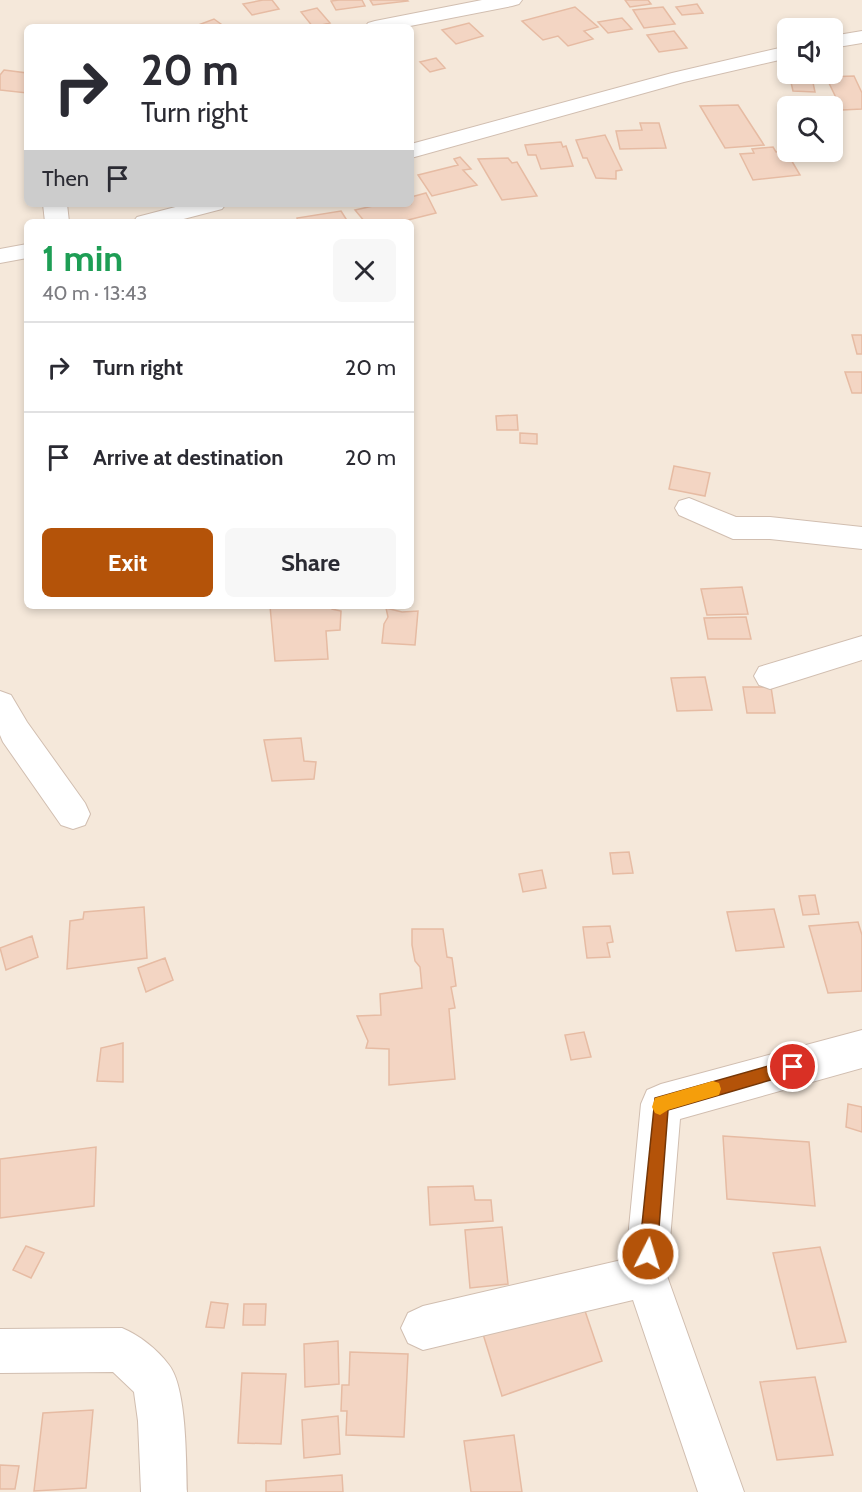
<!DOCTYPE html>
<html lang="en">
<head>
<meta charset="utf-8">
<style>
	:root { --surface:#fff; --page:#f7f7f7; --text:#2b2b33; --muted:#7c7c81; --line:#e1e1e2; --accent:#b45309 }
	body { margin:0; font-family:Cabin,sans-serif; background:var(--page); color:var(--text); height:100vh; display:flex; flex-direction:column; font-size:22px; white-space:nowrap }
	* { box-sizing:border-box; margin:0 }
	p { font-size:20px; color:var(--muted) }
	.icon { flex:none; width:33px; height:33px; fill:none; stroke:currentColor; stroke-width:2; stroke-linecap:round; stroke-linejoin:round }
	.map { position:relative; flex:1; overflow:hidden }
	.sheet { position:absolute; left:24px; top:219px; width:390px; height:390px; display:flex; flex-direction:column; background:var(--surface); border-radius:9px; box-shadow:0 3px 9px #0003 }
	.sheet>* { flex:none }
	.guide { position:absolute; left:24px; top:24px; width:390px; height:183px; border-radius:9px; box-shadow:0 3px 9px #0003; background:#fff; color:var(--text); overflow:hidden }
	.controls { position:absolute; left:777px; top:18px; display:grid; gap:12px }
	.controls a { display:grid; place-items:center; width:66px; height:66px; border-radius:9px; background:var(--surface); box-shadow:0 3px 9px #0003; font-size:30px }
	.pin { position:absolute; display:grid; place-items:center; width:51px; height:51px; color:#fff; margin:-26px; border:3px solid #fff; border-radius:50%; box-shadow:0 2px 6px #0007 }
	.me { position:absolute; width:66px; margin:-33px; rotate:5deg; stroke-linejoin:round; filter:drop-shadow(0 0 4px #0008) }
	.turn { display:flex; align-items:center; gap:21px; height:126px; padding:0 18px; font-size:27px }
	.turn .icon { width:78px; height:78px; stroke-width:2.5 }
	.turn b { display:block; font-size:42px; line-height:51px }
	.then { display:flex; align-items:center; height:57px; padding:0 18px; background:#0003; gap:12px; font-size:22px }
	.round { display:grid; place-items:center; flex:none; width:63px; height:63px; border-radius:9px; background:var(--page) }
	.overview { display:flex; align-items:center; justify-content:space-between; height:102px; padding:0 18px }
	h1 { font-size:36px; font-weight:700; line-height:45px; color:#1e9e55 }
	.primary-button { display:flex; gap:12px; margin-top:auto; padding:12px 18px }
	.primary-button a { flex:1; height:69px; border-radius:9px; background:var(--accent); color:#fff; font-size:24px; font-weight:700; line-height:69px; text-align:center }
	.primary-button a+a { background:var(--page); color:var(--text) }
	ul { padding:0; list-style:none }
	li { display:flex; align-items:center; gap:18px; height:90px; padding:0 18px; border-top:2px solid var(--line) }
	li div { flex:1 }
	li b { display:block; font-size:22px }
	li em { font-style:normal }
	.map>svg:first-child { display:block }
	.residential { fill:#f5e8da; fill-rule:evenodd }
	.building { fill:#f3d5c3; stroke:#e6bba3; stroke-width:1.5 }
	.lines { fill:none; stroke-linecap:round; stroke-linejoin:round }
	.minor-casing { stroke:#d1beb0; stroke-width:2 }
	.minor { fill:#fff; fill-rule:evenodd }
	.route { fill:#b45309; stroke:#753606; stroke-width:1.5 }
	.slow { fill:#f59e0b }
</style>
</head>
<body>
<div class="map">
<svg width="862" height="1492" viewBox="0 0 862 1492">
	<rect width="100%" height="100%" fill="#fdf6ec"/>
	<path class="residential" d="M 0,0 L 862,0 L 862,1492 L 0,1492 ZM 27,27 L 411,27 L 411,204 L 27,204 ZM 788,28 L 832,28 L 832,74 L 788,74 ZM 788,106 L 832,106 L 832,152 L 788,152 ZM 27,222 L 411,222 L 411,606 L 27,606 Z"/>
	<path class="building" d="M 263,0 L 272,0 L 279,9 L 252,15 L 243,4 Z
		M 339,0 L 362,0 L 365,6 L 336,10 L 331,1 Z
		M 370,0 L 407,0 L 408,1 L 373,5 Z
		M 625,0 L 648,0 L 651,4 L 630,7 Z
		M 697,4 L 703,13 L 682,15 L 676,7 Z
		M 575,7 L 598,27 L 584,31 L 593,39 L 568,46 L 558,36 L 543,40 L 522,21 Z
		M 663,7 L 675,24 L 644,28 L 633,10 Z
		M 317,8 L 330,23 L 313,27 L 301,12 Z
		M 622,18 L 632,29 L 608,33 L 598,22 Z
		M 214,19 L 225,27 L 193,27 Z
		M 469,23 L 483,36 L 456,44 L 442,30 Z
		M 674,31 L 687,48 L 659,52 L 647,35 Z
		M 436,58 L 445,68 L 430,72 L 420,62 Z
		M 4,70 L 27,73 L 27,93 L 0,90 L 0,75 Z
		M 854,76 L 862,93 L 862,109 L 842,110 L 826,77 Z
		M 790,78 L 812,78 L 815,92 L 793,91 Z
		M 738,105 L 764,145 L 725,148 L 700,106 Z
		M 640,123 L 659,123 L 666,148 L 620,149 L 616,131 L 642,130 Z
		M 605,135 L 622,170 L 616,171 L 616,179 L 596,178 L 587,158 L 583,158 L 576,140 Z
		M 561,142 L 563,147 L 566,146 L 573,166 L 541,169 L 536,155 L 528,155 L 525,145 Z
		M 773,147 L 776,152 L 786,151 L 800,175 L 753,180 L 740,154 L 754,153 L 752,149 Z
		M 460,157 L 471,169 L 463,170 L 477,185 L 432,196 L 418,175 L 458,165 L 454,159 Z
		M 508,158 L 512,163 L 517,162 L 537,196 L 502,200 L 478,159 Z
		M 426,193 L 436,213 L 400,222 L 365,222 L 355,210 L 382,204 L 411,204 L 411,197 Z
		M 341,211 L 348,222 L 298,222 L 297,218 Z
		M 852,335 L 862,335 L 862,354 L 857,354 Z
		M 845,372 L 862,372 L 862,393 L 852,393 Z
		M 517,415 L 518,430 L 497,430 L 496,416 Z
		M 520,433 L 537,434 L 537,444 L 520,443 Z
		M 674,466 L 710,473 L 705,496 L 669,489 Z
		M 742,587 L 748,614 L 707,615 L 701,589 Z
		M 270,606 L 331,606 L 332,609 L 341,611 L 340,630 L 326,631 L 328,659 L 275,661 Z
		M 386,608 L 402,612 L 418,611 L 415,645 L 382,643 L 384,624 L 388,617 Z
		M 746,617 L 751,639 L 708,639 L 704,618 Z
		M 705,677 L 712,710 L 677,711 L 671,678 Z
		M 743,687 L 771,687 L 775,713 L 747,713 Z
		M 301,738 L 304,761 L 316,762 L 314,779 L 272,781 L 264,740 Z
		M 629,852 L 633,873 L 613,874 L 610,853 Z
		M 542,870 L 546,888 L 523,892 L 519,874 Z
		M 815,895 L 819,914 L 803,915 L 799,896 Z
		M 144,907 L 147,958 L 67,969 L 70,921 L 83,919 L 84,912 Z
		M 774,909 L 784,947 L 736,951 L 727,912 Z
		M 858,922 L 862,935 L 862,991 L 828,993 L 809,926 Z
		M 610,926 L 613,942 L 607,943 L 610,957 L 587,958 L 583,927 Z
		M 412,929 L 443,929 L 447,957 L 452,958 L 456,986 L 451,987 L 455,1008 L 449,1009 L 455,1079 L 389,1085 L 389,1049 L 366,1048 L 368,1041 L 357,1016 L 381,1015 L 380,994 L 422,988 L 420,967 L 415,961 L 412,945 Z
		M 32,936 L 38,957 L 6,970 L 0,948 Z
		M 165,958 L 173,980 L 146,992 L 138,968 Z
		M 584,1032 L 591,1057 L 571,1060 L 565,1035 Z
		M 123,1043 L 123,1082 L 97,1081 L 101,1048 Z
		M 848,1104 L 862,1107 L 862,1132 L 846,1127 Z
		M 723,1136 L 809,1142 L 815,1206 L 727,1199 Z
		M 96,1147 L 94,1206 L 0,1218 L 0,1159 Z
		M 473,1186 L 475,1200 L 491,1200 L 493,1221 L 430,1225 L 428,1187 Z
		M 502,1227 L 508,1284 L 470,1288 L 465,1230 Z
		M 26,1246 L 44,1253 L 31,1278 L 13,1270 Z
		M 820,1247 L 846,1342 L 797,1349 L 773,1253 Z
		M 211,1302 L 228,1304 L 224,1328 L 206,1327 Z
		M 582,1302 L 602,1361 L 502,1396 L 483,1334 Z
		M 244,1304 L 266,1304 L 265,1325 L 243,1325 Z
		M 338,1341 L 339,1384 L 305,1387 L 304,1344 Z
		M 350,1352 L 408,1354 L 404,1437 L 346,1435 L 347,1411 L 341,1411 L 342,1385 L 349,1385 Z
		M 242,1373 L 286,1374 L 281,1444 L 238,1443 Z
		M 815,1377 L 833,1455 L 777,1460 L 760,1382 Z
		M 93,1410 L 86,1488 L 34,1491 L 43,1413 Z
		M 338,1416 L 340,1454 L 304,1458 L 302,1420 Z
		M 514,1435 L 522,1492 L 471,1492 L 464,1441 Z
		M 0,1465 L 19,1466 L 15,1489 L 0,1489 Z
		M 342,1475 L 343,1492 L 266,1492 L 266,1481 Z"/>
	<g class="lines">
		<defs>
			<path id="minor" d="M 482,0 L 522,0 L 519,4 L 512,6 L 405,27 L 365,27 L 368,23 L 375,21 Z
				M 862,31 L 862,43 L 832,48 L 832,36 Z
				M 788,46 L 788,58 L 684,82 L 411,158 L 411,144 L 672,73 Z
				M 43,204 L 67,204 L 69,222 L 45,222 Z
				M 187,204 L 226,204 L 222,209 L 172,222 L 133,222 L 137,217 Z
				M 27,244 L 27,258 L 0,263 L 0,249 Z
				M 689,498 L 736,517 L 770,517 L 862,527 L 862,549 L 770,539 L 733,539 L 679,515 L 675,508 L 679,501 Z
				M 862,636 L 862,660 L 770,689 L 759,685 L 754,676 L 759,667 Z
				M 0,691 L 11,695 L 27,722 L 85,803 L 90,814 L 85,825 L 73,829 L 61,825 L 3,742 L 0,735 Z
				M 862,1030 L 862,1068 L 680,1119 L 667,1276 L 744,1492 L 698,1492 L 633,1300 L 423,1350 L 408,1343 L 401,1328 L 408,1313 L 423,1306 L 626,1259 L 641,1104 L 647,1090 L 661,1084 Z
				M 122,1328 C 139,1335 157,1349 169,1365 C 187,1388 186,1461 187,1492 L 141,1492 L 138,1421 L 134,1392 L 113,1372 L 0,1373 L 0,1329 Z"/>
		</defs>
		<use href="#minor" class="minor-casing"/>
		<use href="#minor" class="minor"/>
	</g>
	<path class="route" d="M 793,1059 L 798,1061 L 801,1067 L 798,1072 L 668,1110 L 657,1254 L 654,1261 L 648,1263 L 642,1261 L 639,1254 L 655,1098 Z"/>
	<path class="slow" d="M 713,1081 L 719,1083 L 721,1089 L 719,1095 L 668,1110 L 660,1115 L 655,1113 L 652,1107 L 655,1098 Z"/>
</svg>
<div class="controls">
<a><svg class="icon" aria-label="sound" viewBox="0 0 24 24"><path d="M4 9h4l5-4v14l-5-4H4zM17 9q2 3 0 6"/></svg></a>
<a><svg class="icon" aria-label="search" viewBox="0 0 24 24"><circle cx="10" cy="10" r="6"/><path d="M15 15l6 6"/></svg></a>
</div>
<div class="pin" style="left:793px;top:1067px;background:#d93025"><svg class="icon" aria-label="arrive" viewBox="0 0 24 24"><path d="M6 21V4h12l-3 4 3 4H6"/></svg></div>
<svg class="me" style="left:648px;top:1254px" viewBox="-20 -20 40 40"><circle r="17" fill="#b45309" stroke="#fff" stroke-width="3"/><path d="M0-11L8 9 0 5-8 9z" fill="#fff"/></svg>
<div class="guide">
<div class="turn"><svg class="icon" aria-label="right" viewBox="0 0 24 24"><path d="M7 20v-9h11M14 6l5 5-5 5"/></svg><div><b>20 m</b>Turn right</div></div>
<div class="then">Then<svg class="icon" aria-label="arrive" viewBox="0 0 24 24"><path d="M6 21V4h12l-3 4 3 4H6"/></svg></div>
</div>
<section class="sheet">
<div class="overview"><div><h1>1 min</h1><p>40 m · 13:43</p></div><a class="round"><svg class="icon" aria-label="close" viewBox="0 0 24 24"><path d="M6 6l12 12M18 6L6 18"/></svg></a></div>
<ul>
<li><svg class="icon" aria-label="right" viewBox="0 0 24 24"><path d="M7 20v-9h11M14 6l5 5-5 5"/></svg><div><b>Turn right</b></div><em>20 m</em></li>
<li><svg class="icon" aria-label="arrive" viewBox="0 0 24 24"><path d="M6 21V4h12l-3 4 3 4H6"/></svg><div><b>Arrive at destination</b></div><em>20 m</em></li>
</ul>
<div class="primary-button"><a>Exit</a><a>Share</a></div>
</section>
</div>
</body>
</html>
